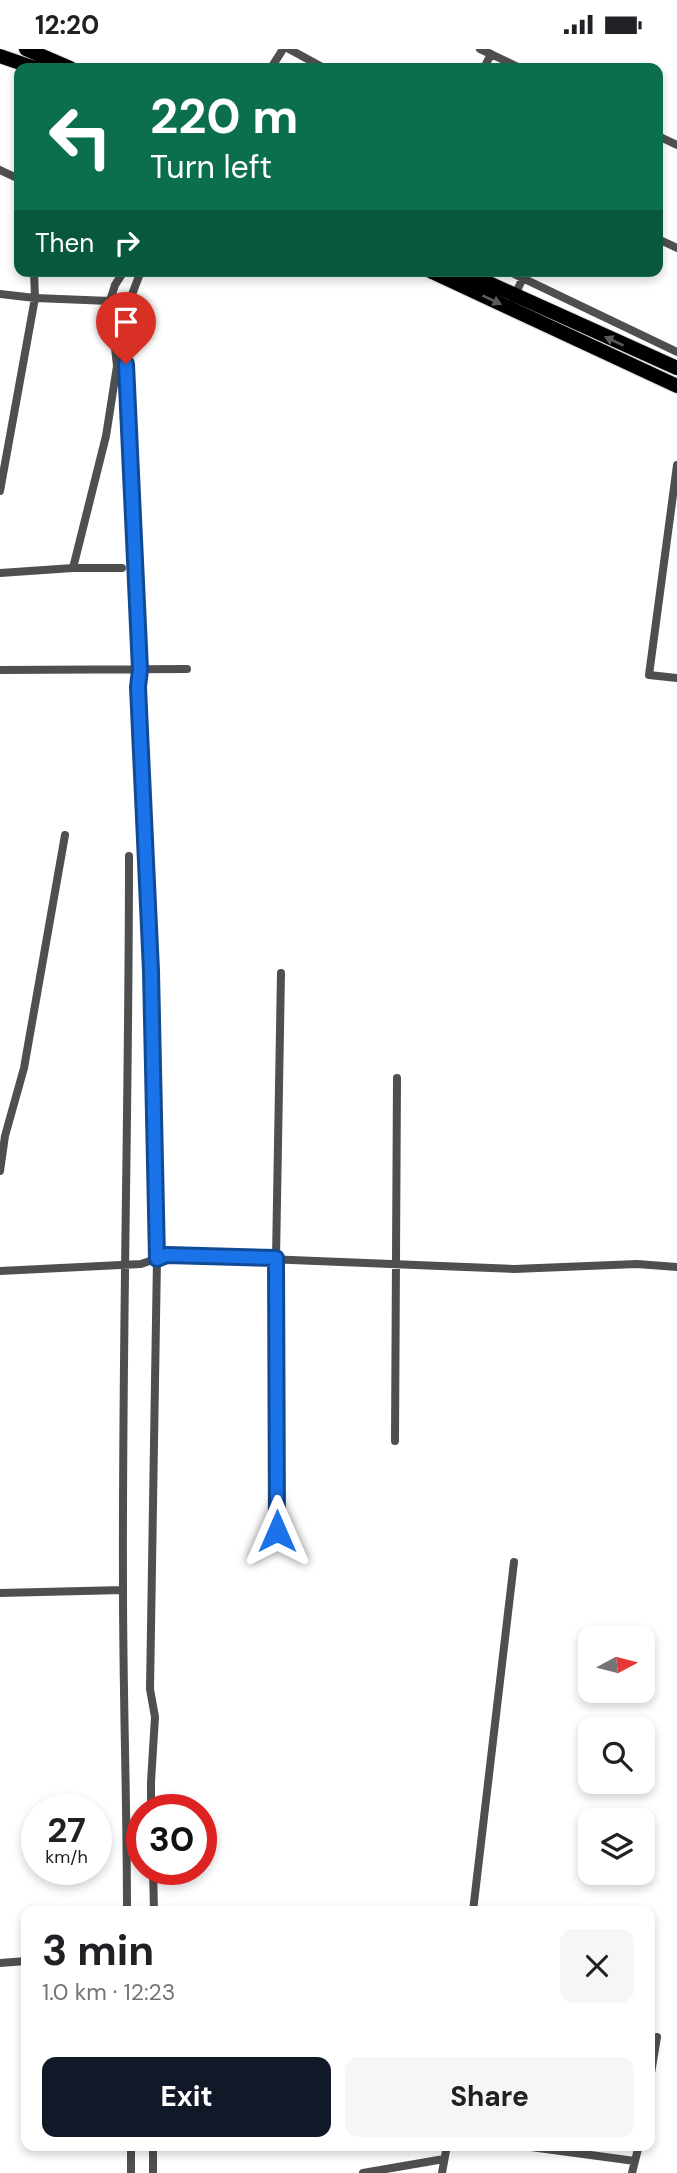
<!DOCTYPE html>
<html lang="en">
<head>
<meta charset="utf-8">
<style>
	:root { --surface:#fff; --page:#f6f6f6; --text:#202124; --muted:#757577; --accent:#111827 }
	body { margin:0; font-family:"DM Sans",sans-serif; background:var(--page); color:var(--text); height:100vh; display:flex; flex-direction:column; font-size:26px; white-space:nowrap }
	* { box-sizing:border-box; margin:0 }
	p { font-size:23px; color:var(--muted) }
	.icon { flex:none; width:38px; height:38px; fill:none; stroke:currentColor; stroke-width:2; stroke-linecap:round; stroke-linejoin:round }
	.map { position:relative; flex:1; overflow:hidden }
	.details { position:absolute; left:21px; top:1857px; width:634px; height:245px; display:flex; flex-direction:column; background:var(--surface); border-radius:14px; box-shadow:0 4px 10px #0003 }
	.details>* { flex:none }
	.top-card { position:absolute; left:14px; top:14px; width:649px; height:214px; border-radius:14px; box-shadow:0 4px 10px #0003; background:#0b6e4f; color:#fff; overflow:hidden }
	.needle { width:46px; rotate:83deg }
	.controls { position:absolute; left:578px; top:1577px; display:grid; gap:14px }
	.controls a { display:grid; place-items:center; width:77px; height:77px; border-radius:14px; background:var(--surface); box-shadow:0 4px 10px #0003; font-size:35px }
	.speed { position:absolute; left:21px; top:1745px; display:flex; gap:14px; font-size:35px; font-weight:700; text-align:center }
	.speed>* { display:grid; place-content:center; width:91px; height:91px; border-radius:50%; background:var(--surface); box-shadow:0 4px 10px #0003; line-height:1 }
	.speed small { font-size:18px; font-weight:400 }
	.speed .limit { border:10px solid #d22; background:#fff; color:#111 }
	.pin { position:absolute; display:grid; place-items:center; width:60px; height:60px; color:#fff; margin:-72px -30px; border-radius:50% 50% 50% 0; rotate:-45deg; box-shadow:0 0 7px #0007 }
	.pin .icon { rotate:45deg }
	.me { position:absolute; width:77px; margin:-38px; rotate:0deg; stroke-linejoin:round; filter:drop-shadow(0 0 5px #0008) }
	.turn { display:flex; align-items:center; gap:24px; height:147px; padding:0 21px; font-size:32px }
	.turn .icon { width:91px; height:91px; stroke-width:2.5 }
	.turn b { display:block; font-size:49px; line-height:60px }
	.then { display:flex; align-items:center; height:66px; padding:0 21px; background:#0003; gap:14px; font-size:26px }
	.round { display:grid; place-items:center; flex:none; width:74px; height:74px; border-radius:14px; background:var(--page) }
	.headline { display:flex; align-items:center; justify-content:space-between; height:119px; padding:0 21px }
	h1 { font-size:42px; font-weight:700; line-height:52px }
	.primary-button { display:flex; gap:14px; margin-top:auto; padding:14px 21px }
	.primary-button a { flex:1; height:80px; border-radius:14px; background:var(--accent); color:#fff; font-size:28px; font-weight:700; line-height:80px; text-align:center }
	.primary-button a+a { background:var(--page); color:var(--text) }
	.status { display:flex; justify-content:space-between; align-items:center; height:49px; padding:0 35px; background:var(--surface); direction:ltr }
	.status svg { height:19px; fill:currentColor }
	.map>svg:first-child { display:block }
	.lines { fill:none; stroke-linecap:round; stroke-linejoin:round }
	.highway-casing { stroke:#dbdbdb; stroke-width:16 }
	.street { stroke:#4f4f4f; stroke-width:8 }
	.highway { stroke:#000; stroke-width:14 }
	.oneway { fill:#595959 }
	.route-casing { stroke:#114b97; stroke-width:18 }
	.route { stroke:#1a73e8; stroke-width:12 }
</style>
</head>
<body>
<div class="status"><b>12:20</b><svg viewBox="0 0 49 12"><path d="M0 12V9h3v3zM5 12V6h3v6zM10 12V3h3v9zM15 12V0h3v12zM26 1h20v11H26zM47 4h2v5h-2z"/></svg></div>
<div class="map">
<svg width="677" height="2124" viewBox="0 0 677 2124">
	<rect width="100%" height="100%" fill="#fff"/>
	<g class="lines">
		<defs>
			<path id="highway" d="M 26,0 L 70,19
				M 0,7 L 35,19
				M 430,222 L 677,337
				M 462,222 L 677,319"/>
		</defs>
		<use href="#highway" class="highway-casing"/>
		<path class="street" d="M 289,0 L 324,19
			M 480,0 L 491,5 L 484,19
			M 491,5 L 520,19
			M 271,19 L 283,0
			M 658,87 L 677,96
			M 0,121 L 19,130
			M 658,190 L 677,199
			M 141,222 L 126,261 L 125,287 L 140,621 L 138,637 L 151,922 L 157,1210 L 150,1640 L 155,1668 L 151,1733 L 151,1760
			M 508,222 L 677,303
			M 0,245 L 35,249 L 110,252
			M 515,246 L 526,222
			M 677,416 L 649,626 L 677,629
			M 0,442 L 35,249 L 34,222
			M 73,519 L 106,387 L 117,317 L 110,252 L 115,236 L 124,222
			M 0,524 L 73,519 L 122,519
			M 0,621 L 187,620
			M 0,1122 L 5,1087 L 24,1019 L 65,786
			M 0,1222 L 141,1215 L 167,1206 L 514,1220 L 637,1215 L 677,1218
			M 395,1392 L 397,1029
			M 277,1482 L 276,1209 L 281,924
			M 0,1544 L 123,1541
			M 153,1820 L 154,1862
			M 127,1862 C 127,1754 123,1646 123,1539 C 122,1295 129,1051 129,807
			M 473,1862 L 514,1513
			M 0,1914 L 26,1912
			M 649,2036 L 657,1988
			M 153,2096 L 153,2124
			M 516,2096 L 635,2112
			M 131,2124 L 131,2096
			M 363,2124 L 444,2110
			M 442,2124 L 447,2096
			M 632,2124 L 639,2096"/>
		<use href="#highway" class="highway"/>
	</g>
	<defs><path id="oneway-solid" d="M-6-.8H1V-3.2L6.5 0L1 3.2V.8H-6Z" transform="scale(1.75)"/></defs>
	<g class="oneway">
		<use href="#oneway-solid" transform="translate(492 251) rotate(25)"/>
		<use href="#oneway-solid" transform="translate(614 292) rotate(-155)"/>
	</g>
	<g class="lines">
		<defs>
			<path id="route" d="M 126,315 L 140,621 L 138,638 L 151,922 L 157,1210 L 167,1206 L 276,1209 L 277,1482"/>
		</defs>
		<use href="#route" class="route-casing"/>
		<use href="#route" class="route"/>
	</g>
</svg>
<div class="controls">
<a><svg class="needle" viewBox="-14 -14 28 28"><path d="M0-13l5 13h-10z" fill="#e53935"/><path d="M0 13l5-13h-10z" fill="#757577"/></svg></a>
<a><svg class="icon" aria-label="search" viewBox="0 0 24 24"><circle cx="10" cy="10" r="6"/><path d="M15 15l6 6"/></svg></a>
<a><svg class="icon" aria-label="layers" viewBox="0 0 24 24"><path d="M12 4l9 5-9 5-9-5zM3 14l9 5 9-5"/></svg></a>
</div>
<div class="speed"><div>27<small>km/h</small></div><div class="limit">30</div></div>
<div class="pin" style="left:126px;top:315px;background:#d93025"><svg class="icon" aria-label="arrive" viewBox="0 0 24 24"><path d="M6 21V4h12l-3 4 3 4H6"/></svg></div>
<svg class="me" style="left:277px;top:1482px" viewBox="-20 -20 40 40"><path d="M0-17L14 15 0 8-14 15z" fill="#1a73e8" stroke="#fff" stroke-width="4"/></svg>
<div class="top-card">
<div class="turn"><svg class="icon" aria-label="left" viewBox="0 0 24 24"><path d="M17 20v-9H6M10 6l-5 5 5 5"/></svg><div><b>220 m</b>Turn left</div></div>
<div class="then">Then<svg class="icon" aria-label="right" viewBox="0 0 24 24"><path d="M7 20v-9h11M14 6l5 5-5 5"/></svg></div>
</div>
<section class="details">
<div class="headline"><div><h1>3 min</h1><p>1.0 km · 12:23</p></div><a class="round"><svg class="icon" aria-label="close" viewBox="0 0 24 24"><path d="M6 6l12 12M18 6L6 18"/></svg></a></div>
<div class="primary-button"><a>Exit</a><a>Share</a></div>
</section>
</div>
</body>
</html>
